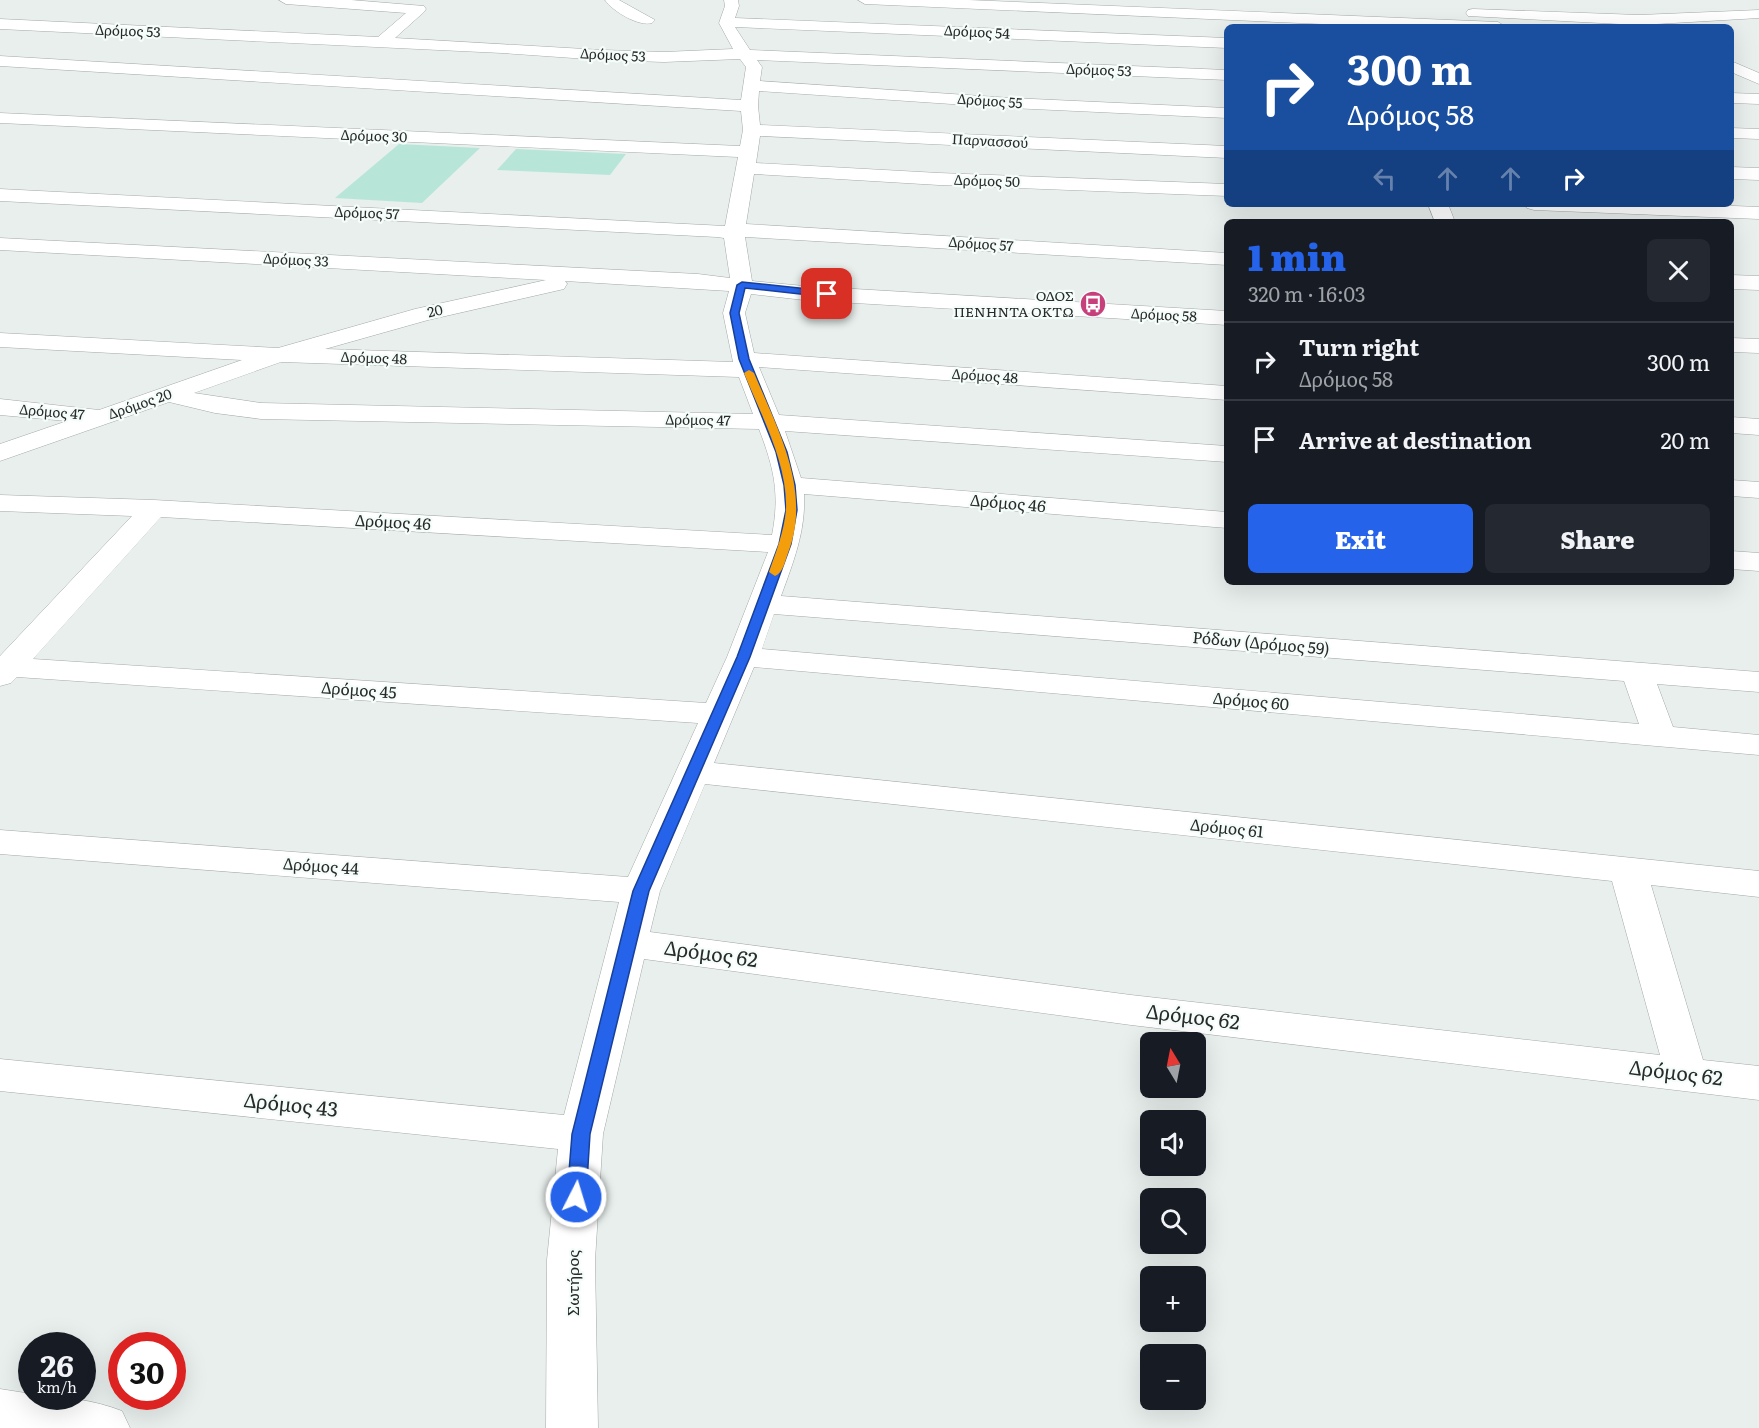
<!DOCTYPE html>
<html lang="en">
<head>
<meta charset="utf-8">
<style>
	:root { --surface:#171b24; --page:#242831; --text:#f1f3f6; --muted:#9ea1a6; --line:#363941; --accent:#2563eb }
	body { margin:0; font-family:Literata,serif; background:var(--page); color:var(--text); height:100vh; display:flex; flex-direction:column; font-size:22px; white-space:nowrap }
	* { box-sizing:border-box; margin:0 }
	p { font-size:20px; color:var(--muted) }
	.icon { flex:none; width:33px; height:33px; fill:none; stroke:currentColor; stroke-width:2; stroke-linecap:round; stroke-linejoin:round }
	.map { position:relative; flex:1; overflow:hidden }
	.side { position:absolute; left:1224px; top:219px; width:510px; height:366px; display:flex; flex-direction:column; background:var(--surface); border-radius:9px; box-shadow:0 6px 24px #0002 }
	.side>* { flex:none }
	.top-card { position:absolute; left:1224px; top:24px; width:510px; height:183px; border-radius:9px; box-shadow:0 6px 24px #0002; background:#1a4fa0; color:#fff; overflow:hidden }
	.needle { width:39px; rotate:350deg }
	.buttons { position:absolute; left:1140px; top:1032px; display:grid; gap:12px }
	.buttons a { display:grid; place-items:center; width:66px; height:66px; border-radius:9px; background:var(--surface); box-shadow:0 6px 24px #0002; font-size:30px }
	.speed { position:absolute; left:18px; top:1332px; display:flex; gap:12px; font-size:30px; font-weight:700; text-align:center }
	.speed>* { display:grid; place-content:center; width:78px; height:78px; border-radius:50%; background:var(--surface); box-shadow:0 6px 24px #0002; line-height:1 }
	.speed small { font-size:15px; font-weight:400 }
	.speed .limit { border:9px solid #d22; background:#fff; color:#111 }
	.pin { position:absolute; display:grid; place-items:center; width:51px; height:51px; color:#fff; margin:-26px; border-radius:12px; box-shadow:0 3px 9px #0006 }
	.me { position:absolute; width:66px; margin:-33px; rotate:5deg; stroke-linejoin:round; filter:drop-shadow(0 0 4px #0008) }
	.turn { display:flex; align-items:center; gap:21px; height:126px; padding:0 24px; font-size:27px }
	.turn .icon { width:78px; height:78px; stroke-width:2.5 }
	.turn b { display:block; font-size:42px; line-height:51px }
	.lanes { display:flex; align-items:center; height:57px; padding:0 24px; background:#0003; justify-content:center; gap:30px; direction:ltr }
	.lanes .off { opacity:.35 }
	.round { display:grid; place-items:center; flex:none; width:63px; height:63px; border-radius:9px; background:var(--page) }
	.headline { display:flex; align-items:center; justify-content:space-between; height:102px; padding:0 24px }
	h1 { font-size:36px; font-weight:800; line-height:45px; color:var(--accent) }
	.action { display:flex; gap:12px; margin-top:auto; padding:12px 24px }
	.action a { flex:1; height:69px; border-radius:9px; background:var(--accent); color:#fff; font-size:24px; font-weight:800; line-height:69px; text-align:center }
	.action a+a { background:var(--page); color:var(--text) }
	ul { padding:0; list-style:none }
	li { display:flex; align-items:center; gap:18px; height:78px; padding:0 24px; border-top:2px solid var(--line) }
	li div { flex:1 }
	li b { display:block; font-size:22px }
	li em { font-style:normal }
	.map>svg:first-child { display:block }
	.green { fill:#b7e6d9 }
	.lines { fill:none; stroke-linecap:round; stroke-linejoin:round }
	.minor-casing { stroke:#a2a9a7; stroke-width:1 }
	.minor { fill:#fff; fill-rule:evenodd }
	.route { fill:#2563eb; stroke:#184099; stroke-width:1.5 }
	.slow { fill:#f59e0b }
	.labels { text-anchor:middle; stroke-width:4.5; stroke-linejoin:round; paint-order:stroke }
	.far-street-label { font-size:14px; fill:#292b2b; stroke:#f5fdfa }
	.far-poi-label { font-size:14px; fill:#292b2b; stroke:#f5fdfa; text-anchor:end }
	.street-label { font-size:16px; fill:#292b2b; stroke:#f5fdfa }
	.near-street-label { font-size:20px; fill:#292b2b; stroke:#f5fdfa }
</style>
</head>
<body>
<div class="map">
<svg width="1759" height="1428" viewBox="0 0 1759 1428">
	<rect width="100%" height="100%" fill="#e8efed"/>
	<path class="green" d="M 399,144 L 480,148 L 422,203 L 335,198 Z
		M 516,149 L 626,154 L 610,175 L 497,170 Z"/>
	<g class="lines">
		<defs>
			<path id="minor" d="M 279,0 L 351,0 L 424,6 L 426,9 L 424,12 L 395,38 L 602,50 L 664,52 L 733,49 L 719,23 L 725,6 L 724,0 L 738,0 L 739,6 L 735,18 L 1227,38 L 1227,48 L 735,27 L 750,50 L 1227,70 L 1227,80 L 757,60 L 762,67 L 760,81 L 1011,98 L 1227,108 L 1227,118 L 1011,108 L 759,91 L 758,106 L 760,125 L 1227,146 L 1227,158 L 760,136 L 756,163 L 939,173 L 1227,184 L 1227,196 L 939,185 L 754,174 L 746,224 L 1227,253 L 1227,265 L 745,237 L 752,281 L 804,286 L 1227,311 L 1227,325 L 804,300 L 751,294 L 745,313 L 754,353 L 1227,386 L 1227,400 L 759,367 L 779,415 L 1227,446 L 1227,462 L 785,431 L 801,478 L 1227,512 L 1227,528 L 804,494 C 806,531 793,563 781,596 L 1759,672 L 1759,692 L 1657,684 L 1673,727 L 1759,735 L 1759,755 L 754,667 L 714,763 L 1759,871 L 1759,897 L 1651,885 L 1703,1060 L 1759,1066 L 1759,1100 L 1131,1025 L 644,959 L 603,1134 L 595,1260 L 598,1428 L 546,1428 L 547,1260 L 558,1149 L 0,1091 L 0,1059 L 564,1115 L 619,902 L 0,854 L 0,830 L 628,877 L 698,723 L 17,677 L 11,683 L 0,686 L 0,656 L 132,516 L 0,511 L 0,495 L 154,500 L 772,535 C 780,494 774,468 759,429 L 261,419 L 215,413 L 169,402 L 0,461 L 0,444 L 67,421 L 0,415 L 0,399 L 99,410 L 242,360 L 0,347 L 0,333 L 278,348 L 415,309 L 546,280 L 0,250 L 0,238 L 698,274 L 730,278 L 724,238 L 717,237 L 0,201 L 0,189 L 725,226 L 738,157 L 0,123 L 0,113 L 740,146 L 743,130 L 741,111 L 0,66 L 0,56 L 741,100 L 746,67 L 740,59 L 664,62 L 602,60 L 502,53 L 0,29 L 0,19 L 378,37 L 406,13 L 286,4 ZM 565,281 L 729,291 L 723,313 L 733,362 L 325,349 L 428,320 L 564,289 L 567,284 ZM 281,362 L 739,377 L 753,414 L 261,403 L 194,393 ZM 161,517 L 768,552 L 727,657 L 706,703 L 33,659 ZM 774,614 L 1624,681 L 1639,724 L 762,649 ZM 705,784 L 1612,881 L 1660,1055 L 1131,995 L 650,932 L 660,891 Z
				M 605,0 L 619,0 L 655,20 L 652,23 C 639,27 612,11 605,0 Z
				M 858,0 L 968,0 L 1498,22 L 1506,27 L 1392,27 L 865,4 Z
				M 1473,9 L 1639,15 L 1759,10 L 1759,18 L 1639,25 L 1468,16 L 1466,13 L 1468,10 Z
				M 1731,61 L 1759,73 L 1759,84 L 1731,72 Z
				M 1731,93 L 1759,94 L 1759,104 L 1731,103 Z
				M 1731,128 L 1759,129 L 1759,139 L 1731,138 Z
				M 1731,167 L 1759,168 L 1759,180 L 1731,179 Z
				M 1428,204 L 1448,204 L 1455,222 L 1435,222 Z
				M 1524,204 L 1684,204 L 1759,207 L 1759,219 L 1534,210 L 1527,208 Z
				M 1731,275 L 1759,276 L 1759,290 L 1731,289 Z
				M 1731,338 L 1759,339 L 1759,353 L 1731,352 Z
				M 1731,417 L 1759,419 L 1759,435 L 1731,433 Z
				M 1731,480 L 1759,482 L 1759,498 L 1731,496 Z
				M 1731,551 L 1759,553 L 1759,571 L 1731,569 Z
				M 0,1389 L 32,1394 L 32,1396 C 62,1396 94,1400 122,1411 L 130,1428 L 0,1428 Z"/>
		</defs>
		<use href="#minor" class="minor-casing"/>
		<use href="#minor" class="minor"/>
	</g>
	<path class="route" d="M 742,282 L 827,291 L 832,294 L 827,297 L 745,288 L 739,313 L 749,359 L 787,452 L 795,485 L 797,510 L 791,544 L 750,657 L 649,891 L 590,1134 L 586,1197 L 583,1203 L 576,1205 L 569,1203 L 567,1197 L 572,1134 L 633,891 L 737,657 L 779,544 L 786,510 L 784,485 L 776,452 L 739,359 L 730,313 L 737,285 Z"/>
	<path class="slow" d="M 749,370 L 754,373 C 778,430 812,491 788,553 C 785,561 783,573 775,576 L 769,572 C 776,552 784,532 786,510 C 788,463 761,415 744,373 Z"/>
	<defs>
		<symbol id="bus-disc" viewBox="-11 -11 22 22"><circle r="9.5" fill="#c73f7b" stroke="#f5fdfa"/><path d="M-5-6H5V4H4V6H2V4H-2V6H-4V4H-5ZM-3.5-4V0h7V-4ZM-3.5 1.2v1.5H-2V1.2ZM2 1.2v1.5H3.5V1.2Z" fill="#fff"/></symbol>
	</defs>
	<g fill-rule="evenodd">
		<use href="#bus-disc" x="1078" y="289" width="30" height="30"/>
	</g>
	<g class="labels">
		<g class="far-street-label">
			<text transform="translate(128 31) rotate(2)" y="5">Δρόμος 53</text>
			<text transform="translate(977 32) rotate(3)" y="5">Δρόμος 54</text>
			<text transform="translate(613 55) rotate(3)" y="5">Δρόμος 53</text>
			<text transform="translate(1099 70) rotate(2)" y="5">Δρόμος 53</text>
			<text transform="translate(990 101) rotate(4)" y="5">Δρόμος 55</text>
			<text transform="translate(374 136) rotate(2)" y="5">Δρόμος 30</text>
			<text transform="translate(990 141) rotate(3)" y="5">Παρνασσού</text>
			<text transform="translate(987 181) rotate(2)" y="5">Δρόμος 50</text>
			<text transform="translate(367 213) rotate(2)" y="5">Δρόμος 57</text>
			<text transform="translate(981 244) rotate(4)" y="5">Δρόμος 57</text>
			<text transform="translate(296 260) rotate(3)" y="5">Δρόμος 33</text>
			<text transform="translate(435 311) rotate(-13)" y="5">20</text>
			<text transform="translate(1164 315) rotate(3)" y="5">Δρόμος 58</text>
			<text transform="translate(374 358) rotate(2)" y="5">Δρόμος 48</text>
			<text transform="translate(985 376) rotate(4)" y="5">Δρόμος 48</text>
			<text transform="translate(140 404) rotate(-19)" y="5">Δρόμος 20</text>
			<text transform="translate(52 412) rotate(5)" y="5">Δρόμος 47</text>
			<text transform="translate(698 420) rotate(1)" y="5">Δρόμος 47</text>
		</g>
		<g class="far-poi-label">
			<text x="1074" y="301">ΟΔΟΣ<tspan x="1074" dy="16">ΠΕΝΗΝΤΑ ΟΚΤΩ</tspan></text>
		</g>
		<g class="street-label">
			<text transform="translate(1008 503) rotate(5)" y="6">Δρόμος 46</text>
			<text transform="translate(393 522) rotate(3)" y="6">Δρόμος 46</text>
			<text transform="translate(1261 643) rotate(5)" y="6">Ρόδων (Δρόμος 59)</text>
			<text transform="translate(359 690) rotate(4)" y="6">Δρόμος 45</text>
			<text transform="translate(1251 701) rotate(5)" y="6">Δρόμος 60</text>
			<text transform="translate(1227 828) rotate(6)" y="6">Δρόμος 61</text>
			<text transform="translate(321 866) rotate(4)" y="6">Δρόμος 44</text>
			<text transform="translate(573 1283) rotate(-90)" y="6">Σωτήρος</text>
		</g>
		<g class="near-street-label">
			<text transform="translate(711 954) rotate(8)" y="7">Δρόμος 62</text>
			<text transform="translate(1193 1017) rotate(7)" y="7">Δρόμος 62</text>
			<text transform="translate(1676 1073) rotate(7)" y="7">Δρόμος 62</text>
			<text transform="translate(291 1105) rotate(6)" y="7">Δρόμος 43</text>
		</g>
	</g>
</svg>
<div class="buttons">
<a><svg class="needle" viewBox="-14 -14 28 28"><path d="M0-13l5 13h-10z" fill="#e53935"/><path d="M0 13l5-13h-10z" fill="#9ea1a6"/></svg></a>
<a><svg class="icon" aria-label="sound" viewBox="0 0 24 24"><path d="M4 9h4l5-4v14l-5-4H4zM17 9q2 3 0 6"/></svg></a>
<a><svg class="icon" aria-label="search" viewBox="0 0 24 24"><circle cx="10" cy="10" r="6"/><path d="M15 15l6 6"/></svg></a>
<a>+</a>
<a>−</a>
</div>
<div class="speed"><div>26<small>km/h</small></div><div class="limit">30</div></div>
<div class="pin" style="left:827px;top:294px;background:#d93025"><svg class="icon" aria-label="arrive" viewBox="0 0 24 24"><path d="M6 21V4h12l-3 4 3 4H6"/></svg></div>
<svg class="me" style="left:576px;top:1197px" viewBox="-20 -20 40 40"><circle r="17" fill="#2563eb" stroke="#fff" stroke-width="3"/><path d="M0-11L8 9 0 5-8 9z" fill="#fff"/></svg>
<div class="top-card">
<div class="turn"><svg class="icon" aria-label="right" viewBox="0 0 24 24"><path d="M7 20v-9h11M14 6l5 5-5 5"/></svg><div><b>300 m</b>Δρόμος 58</div></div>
<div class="lanes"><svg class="icon off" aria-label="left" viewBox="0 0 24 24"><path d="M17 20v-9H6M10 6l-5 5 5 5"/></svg><svg class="icon off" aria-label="ahead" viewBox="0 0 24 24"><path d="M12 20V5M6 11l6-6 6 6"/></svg><svg class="icon off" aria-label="ahead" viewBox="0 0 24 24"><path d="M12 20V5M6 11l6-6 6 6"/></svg><svg class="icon" aria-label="right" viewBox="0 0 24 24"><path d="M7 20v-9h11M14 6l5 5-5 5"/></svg></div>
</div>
<section class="side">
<div class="headline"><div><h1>1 min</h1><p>320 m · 16:03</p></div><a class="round"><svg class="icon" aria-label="close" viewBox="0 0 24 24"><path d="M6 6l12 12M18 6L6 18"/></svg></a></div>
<ul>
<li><svg class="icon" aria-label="right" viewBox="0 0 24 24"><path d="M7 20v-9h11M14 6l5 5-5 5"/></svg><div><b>Turn right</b><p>Δρόμος 58</p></div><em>300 m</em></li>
<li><svg class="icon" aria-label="arrive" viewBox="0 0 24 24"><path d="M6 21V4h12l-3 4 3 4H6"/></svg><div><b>Arrive at destination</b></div><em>20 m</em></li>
</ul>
<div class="action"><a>Exit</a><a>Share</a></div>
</section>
</div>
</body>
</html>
